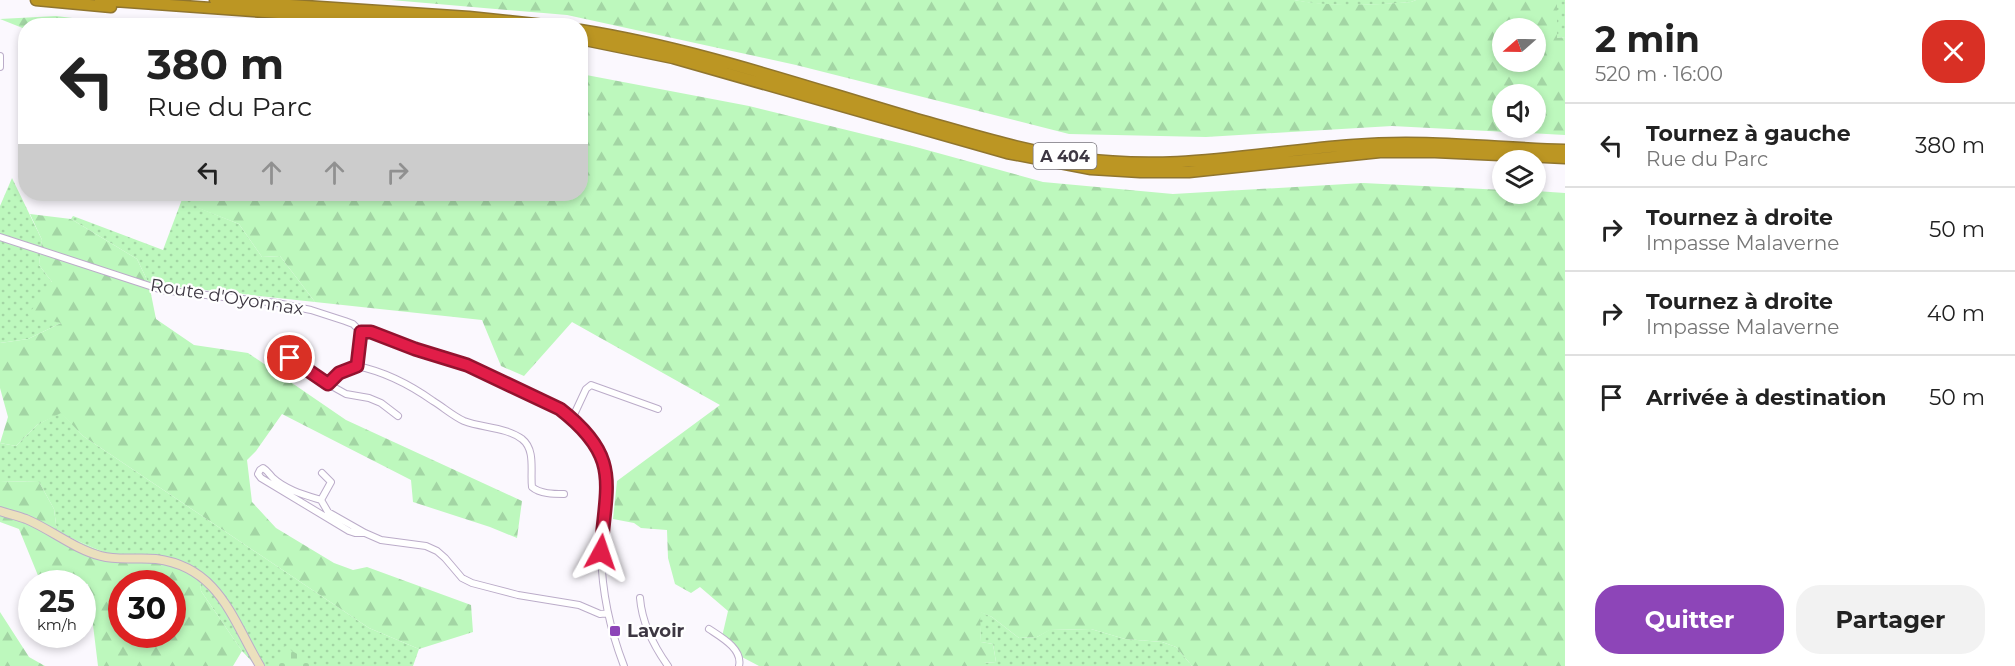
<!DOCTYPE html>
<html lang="fr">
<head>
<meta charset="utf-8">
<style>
	:root { --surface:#fff; --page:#f2f2f2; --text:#222; --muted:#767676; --line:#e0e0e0; --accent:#8d45b8 }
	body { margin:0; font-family:Montserrat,sans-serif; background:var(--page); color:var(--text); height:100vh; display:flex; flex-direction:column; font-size:22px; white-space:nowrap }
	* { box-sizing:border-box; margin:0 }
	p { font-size:20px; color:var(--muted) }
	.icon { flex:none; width:33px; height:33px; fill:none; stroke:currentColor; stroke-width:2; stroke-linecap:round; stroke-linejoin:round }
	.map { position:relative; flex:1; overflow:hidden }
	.side { display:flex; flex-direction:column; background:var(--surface); width:450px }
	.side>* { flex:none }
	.guide { position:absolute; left:18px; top:18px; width:570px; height:183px; border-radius:24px; box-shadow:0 3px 9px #0003; background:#fff; color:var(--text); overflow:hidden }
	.needle { width:39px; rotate:250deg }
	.controls { position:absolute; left:1492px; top:18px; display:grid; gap:12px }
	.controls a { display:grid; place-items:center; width:54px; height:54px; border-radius:50%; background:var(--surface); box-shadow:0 3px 9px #0003; font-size:30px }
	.speed { position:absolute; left:18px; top:570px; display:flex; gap:12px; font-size:30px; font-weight:700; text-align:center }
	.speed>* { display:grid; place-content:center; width:78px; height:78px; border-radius:50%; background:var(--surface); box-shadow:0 3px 9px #0003; line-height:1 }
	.speed small { font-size:15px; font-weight:400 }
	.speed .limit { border:9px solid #d22; background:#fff; color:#111 }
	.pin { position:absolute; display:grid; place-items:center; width:51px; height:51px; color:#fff; margin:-26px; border:3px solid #fff; border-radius:50%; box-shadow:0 2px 6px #0007 }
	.me { position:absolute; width:66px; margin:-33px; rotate:5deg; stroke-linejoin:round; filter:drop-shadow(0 0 4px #0008) }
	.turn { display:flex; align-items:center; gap:21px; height:126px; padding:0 30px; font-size:27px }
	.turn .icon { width:78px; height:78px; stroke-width:2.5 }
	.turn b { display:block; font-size:42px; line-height:51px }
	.lanes { display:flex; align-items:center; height:57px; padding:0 30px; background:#0003; justify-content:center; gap:30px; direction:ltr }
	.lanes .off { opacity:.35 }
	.round { display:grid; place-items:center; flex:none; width:63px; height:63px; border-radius:24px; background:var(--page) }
	.overview { display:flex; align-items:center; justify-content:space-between; height:102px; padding:0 30px }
	h1 { font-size:36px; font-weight:700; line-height:45px }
	.primary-button { display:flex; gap:12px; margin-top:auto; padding:12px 30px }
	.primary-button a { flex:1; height:69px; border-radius:24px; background:var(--accent); color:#fff; font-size:24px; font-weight:700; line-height:69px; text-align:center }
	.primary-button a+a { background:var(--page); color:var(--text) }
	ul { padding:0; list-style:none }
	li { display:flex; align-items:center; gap:18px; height:84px; padding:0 30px; border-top:2px solid var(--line) }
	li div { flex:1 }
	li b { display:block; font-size:22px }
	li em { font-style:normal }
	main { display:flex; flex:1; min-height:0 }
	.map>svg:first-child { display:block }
	.green { fill:url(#green-dots) }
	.forest { fill:url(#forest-firs); fill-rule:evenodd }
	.cemetery { fill:url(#cemetery-stones) }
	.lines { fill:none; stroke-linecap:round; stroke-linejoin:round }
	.street-casing { stroke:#bbacc9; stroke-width:8 }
	.secondary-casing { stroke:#bbacc9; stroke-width:10 }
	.highway-casing { stroke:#90752e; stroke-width:13 }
	.street { stroke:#fff; stroke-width:6 }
	.secondary { stroke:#ebe0bd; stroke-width:8 }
	.highway { stroke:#bc9623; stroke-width:10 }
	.route-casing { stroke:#92132f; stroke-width:15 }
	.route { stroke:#e11d48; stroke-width:10 }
	.poi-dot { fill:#8d45b8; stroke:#fff; stroke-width:2 }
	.labels { text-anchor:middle; stroke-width:4.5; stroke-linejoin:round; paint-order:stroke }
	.shield { fill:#fff; stroke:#77737b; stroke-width:1.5 }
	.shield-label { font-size:16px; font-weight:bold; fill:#3d3742 }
	.street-label { font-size:18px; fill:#3d3742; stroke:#fff }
	.poi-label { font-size:18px; font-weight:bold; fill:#3d3742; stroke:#fff; text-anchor:start }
</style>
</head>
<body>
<main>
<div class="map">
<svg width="1565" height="666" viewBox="0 0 1565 666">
	<defs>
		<pattern id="green-dots" width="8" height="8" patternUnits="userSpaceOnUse" patternTransform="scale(1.5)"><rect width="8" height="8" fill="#bdf8bd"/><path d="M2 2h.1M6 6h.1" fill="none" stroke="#a3d5a4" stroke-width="1.8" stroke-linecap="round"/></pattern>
		<pattern id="forest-firs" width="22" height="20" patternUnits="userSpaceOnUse" patternTransform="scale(1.5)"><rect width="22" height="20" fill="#bdf8bd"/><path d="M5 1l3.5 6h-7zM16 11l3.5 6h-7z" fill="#a3d5a4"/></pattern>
		<pattern id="cemetery-stones" width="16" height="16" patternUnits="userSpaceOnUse" patternTransform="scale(1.5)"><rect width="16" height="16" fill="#bdf8bd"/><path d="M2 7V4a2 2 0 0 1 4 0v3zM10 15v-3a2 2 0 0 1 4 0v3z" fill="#a3d5a4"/></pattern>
	</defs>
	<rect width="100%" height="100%" fill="#fbf8fe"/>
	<path class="green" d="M 1294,0 L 1416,0 L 1411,2 C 1372,5 1333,8 1294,0 Z
		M 1557,0 L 1565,0 L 1565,37 L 1557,38 Z
		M 12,178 L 42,240 L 39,265 L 52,282 L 61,323 L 28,339 L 0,343 L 0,206 Z
		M 184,194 L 201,194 L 199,208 L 239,224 L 262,257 L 280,256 L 315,302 L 149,284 L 137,259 L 71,219 L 73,216 L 163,250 Z
		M 61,412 L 83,436 L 369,628 L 419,649 L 413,666 L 256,666 L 242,651 L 201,591 L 200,580 L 117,558 L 57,532 L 54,509 L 39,482 L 0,481 L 0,443 L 16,446 L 37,425 Z
		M 979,611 L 992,617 L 1019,638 L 1037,637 L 1049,630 L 1091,629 L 1125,639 L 1162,642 L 1176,647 L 1192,666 L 984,666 L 984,663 L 996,662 L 993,644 L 981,642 Z"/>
	<path class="forest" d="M 391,0 L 1294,0 C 1333,7 1372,5 1411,2 L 1416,0 L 1557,0 L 1557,38 L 1565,37 L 1565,135 L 1392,126 L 1206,137 L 1069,134 L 796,65 L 567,15 ZM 1536,28 L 1536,62 L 1503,62 L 1503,28 ZM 1536,94 L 1536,128 L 1503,128 L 1503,94 Z
		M 56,16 L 130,25 L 26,26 L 25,29 L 0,19 Z
		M 581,74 L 749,106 L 916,147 L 1043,182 L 1173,194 L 1363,183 L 1503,190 L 1503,194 L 1536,194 L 1536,191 L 1565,193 L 1565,666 L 1192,666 L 1176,647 L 1162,642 L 1125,639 L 1091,629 L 1050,630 L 1037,637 L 1019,638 L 992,617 L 980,612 L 981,642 L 993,644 L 996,662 L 984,663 L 984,666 L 759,666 L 740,656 L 721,641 L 728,611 L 700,587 L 691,593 L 675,584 L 668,558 L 667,530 L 641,528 L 634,523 L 613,519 L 617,481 L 720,405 L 572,322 L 524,376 L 501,366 L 482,320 L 315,302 L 280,256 L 262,257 L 239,224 L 198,208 L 201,194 L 580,194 Z
		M 30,214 L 71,219 L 137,259 L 149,284 L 156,319 L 194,345 L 248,353 L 346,420 L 522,501 L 517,538 L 490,527 L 413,502 L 411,480 L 282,414 L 256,451 L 247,460 L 252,502 L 276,528 L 334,563 L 353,570 L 367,567 L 471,605 L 473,632 L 419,649 L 369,628 L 83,436 L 61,413 L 37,425 L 16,446 L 0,443 L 8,417 L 0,388 L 0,343 L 28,339 L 61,323 L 28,315 L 52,282 L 39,265 L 42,240 Z
		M 0,481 L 39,482 L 54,509 L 57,532 L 117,558 L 182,562 L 200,580 L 201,591 L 242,651 L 233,666 L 98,666 L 88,584 L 39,578 L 19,529 L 0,522 ZM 122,584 L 172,584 L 172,634 L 122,634 Z
		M 0,612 L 29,657 L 45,666 L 0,666 Z"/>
	<path class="cemetery" d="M 284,646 L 317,666 L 273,666 Z"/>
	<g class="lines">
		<defs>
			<path id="street" d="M 0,56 L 0,67
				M 0,237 L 162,290 L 277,303 L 311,310 L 345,321 L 353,324 L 361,332 L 371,332 L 415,349 L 467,365 L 560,409 C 588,431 611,461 608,498 C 606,517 601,535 601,553 C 602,592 610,630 624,666
				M 361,332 L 357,366 C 386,372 409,384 433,401 C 443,407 453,416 464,421 C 482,428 506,427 522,439 C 536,450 530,472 532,487 C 540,494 554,494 564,494
				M 290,359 L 328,384
				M 357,366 L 339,373 L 328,384 L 346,394 L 369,398 L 381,403 L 398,416
				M 572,419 L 586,389 L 591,385 L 658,409
				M 321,500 L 331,482 L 322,473
				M 365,533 L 355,533 L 349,531 L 261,478 L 258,474 L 260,470 L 263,468 C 268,471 269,474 273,478 C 286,490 305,495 321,500 L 328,512 L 365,533 L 381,540 L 426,546 L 437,551 L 445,558 L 462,578 L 472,583 L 518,595 L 579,605 L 600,614 L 608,613
				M 640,598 C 642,623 653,645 668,666
				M 709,629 C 721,637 743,649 739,666"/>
			<path id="secondary" d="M 0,511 C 9,514 18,516 26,519 C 52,530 74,549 101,556 C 119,561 137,557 156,559 C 219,567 232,619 260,666"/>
			<path id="highway" d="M 36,0 L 111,7
				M 100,0 L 460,26
				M 215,0 L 469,17 L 554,26
				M 580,30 C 694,48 806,87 916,119 C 970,134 1023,151 1078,158 C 1175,172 1258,152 1354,145 C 1424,139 1495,148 1565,150
				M 580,39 L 673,58 L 1007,153 L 1091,169 L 1140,172 L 1189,172 L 1380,152 L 1435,152 L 1565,158"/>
		</defs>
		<use href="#street" class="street-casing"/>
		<use href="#secondary" class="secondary-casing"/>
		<use href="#highway" class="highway-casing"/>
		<use href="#street" class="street"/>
		<use href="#secondary" class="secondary"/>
		<use href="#highway" class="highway"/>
	</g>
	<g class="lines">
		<defs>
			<path id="route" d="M 290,358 L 328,384 L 339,373 L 357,366 L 361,332 L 371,332 L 415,349 L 467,365 L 560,409 C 623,458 605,485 601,552"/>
		</defs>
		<use href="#route" class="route-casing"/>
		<use href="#route" class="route"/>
	</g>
	<rect class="poi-dot" x="609" y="625" width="12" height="12" rx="3"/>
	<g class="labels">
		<rect class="shield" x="1033.5" y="143" width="63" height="26" rx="4.5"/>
		<g class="shield-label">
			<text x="1065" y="162">A 404</text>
		</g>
		<g class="street-label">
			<text transform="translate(227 297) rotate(9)" y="6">Route d'Oyonnax</text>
		</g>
		<g class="poi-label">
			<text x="627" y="637">Lavoir</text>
		</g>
	</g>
</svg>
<div class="controls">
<a><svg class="needle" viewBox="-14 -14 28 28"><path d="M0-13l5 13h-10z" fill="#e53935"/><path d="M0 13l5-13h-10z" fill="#767676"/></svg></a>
<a><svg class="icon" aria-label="sound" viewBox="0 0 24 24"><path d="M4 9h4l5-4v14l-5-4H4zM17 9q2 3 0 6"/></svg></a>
<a><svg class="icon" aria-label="layers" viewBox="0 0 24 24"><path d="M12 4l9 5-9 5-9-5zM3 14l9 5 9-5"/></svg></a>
</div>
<div class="speed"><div>25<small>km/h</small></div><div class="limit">30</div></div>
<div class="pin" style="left:290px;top:358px;background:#d93025"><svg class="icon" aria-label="arrive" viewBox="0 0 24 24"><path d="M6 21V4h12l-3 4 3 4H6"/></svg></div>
<svg class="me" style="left:601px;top:552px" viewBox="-20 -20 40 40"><path d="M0-17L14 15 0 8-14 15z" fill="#e11d48" stroke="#fff" stroke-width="4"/></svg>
<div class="guide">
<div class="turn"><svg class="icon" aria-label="left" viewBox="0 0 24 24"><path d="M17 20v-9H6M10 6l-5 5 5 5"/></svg><div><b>380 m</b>Rue du Parc</div></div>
<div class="lanes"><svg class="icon" aria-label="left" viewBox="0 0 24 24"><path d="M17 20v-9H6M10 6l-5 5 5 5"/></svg><svg class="icon off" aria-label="ahead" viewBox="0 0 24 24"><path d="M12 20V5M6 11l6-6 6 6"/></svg><svg class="icon off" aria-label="ahead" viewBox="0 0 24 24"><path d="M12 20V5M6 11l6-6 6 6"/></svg><svg class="icon off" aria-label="right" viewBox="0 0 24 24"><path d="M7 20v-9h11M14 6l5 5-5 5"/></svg></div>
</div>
</div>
<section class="side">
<div class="overview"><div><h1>2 min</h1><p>520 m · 16:00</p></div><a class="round" style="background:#d93025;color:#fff"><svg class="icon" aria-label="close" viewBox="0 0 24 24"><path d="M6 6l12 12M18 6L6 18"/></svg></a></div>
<ul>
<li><svg class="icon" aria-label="left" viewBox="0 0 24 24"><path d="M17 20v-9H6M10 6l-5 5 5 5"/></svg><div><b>Tournez à gauche</b><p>Rue du Parc</p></div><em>380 m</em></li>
<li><svg class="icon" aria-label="right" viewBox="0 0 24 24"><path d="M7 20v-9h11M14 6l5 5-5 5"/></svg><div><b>Tournez à droite</b><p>Impasse Malaverne</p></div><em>50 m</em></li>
<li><svg class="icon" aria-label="right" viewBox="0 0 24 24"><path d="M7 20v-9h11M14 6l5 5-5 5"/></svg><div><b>Tournez à droite</b><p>Impasse Malaverne</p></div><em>40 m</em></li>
<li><svg class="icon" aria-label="arrive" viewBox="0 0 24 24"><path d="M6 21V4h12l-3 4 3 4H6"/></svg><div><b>Arrivée à destination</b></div><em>50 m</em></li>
</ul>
<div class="primary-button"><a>Quitter</a><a>Partager</a></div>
</section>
</main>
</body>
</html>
